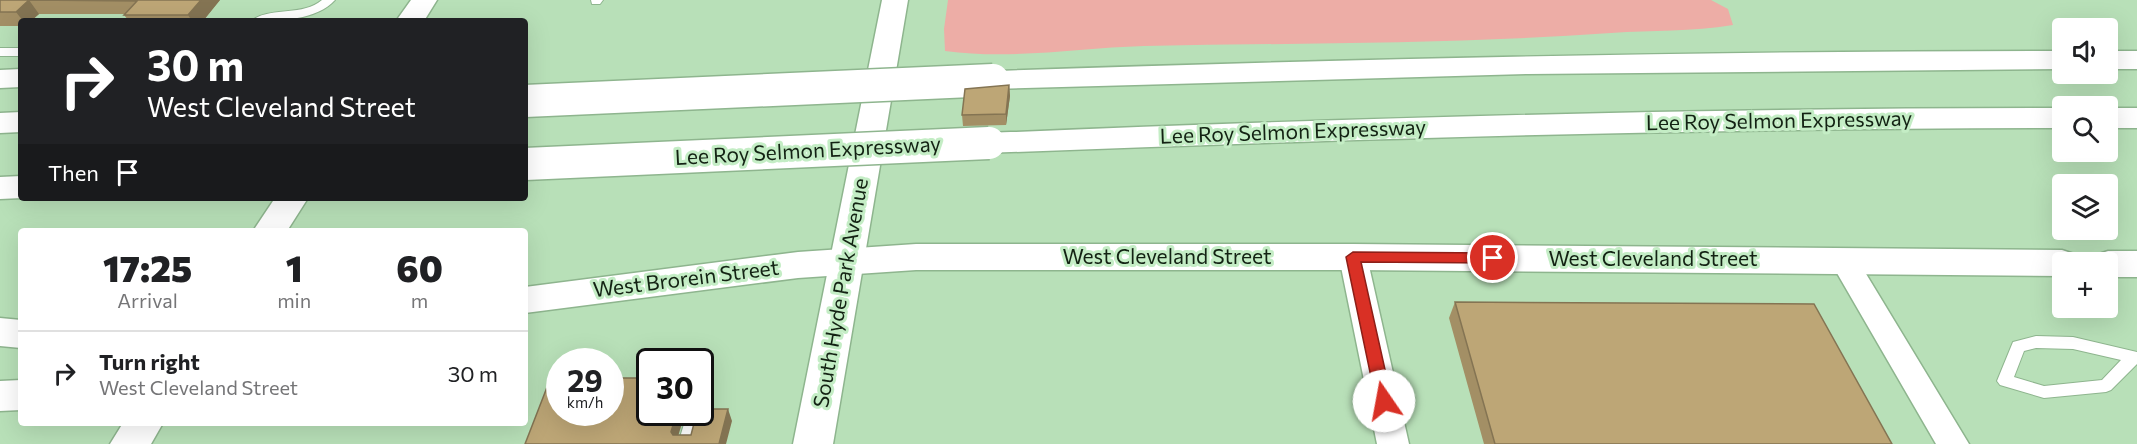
<!DOCTYPE html>
<html lang="en">
<head>
<meta charset="utf-8">
<style>
	:root { --surface:#fff; --page:#f6f6f6; --text:#202124; --muted:#757577; --line:#e0e0e0 }
	body { margin:0; font-family:Commissioner,sans-serif; background:var(--page); color:var(--text); height:100vh; display:flex; flex-direction:column; font-size:22px; white-space:nowrap }
	* { box-sizing:border-box; margin:0 }
	p { font-size:20px; color:var(--muted) }
	.icon { flex:none; width:33px; height:33px; fill:none; stroke:currentColor; stroke-width:2; stroke-linecap:round; stroke-linejoin:round }
	.map { position:relative; flex:1; overflow:hidden }
	.details { position:absolute; left:18px; top:228px; width:510px; height:198px; display:flex; flex-direction:column; background:var(--surface); border-radius:6px; box-shadow:0 6px 24px #0002 }
	.details>* { flex:none }
	.banner { position:absolute; left:18px; top:18px; width:510px; height:183px; border-radius:6px; box-shadow:0 6px 24px #0002; background:#202124; color:#fff; overflow:hidden }
	.controls { position:absolute; left:2052px; top:18px; display:grid; gap:12px }
	.controls a { display:grid; place-items:center; width:66px; height:66px; border-radius:6px; background:var(--surface); box-shadow:0 6px 24px #0002; font-size:30px }
	.speed { position:absolute; left:546px; top:348px; display:flex; gap:12px; font-size:30px; font-weight:700; text-align:center }
	.speed>* { display:grid; place-content:center; width:78px; height:78px; border-radius:50%; background:var(--surface); box-shadow:0 6px 24px #0002; line-height:1 }
	.speed small { font-size:15px; font-weight:400 }
	.speed .limit { border:3px solid #111; border-radius:9px; background:#fff; color:#111 }
	.pin { position:absolute; display:grid; place-items:center; width:51px; height:51px; color:#fff; margin:-26px; border:3px solid #fff; border-radius:50%; box-shadow:0 2px 6px #0007 }
	.me { position:absolute; width:66px; margin:-33px; rotate:348deg; stroke-linejoin:round; filter:drop-shadow(0 0 4px #0008) }
	.turn { display:flex; align-items:center; gap:21px; height:126px; padding:0 30px; font-size:27px }
	.turn .icon { width:78px; height:78px; stroke-width:2.5 }
	.turn b { display:block; font-size:42px; line-height:51px }
	.then { display:flex; align-items:center; height:57px; padding:0 30px; background:#0003; gap:12px; font-size:22px }
	.eta { display:flex; justify-content:space-evenly; align-items:center; height:102px; text-align:center }
	.eta b { font-size:36px; font-weight:800; line-height:42px }
	ul { padding:0; list-style:none }
	li { display:flex; align-items:center; gap:18px; height:84px; padding:0 30px; border-top:2px solid var(--line) }
	li div { flex:1 }
	li b { display:block; font-size:22px }
	li em { font-style:normal }
	.map>svg:first-child { display:block }
	.green { fill:#edada6 }
	.lines { fill:none; stroke-linecap:round; stroke-linejoin:round }
	.service-casing { stroke:#8eb58e; stroke-width:2 }
	.minor-casing { stroke:#8eb58e; stroke-width:3 }
	.tertiary-casing { stroke:#8eb58e; stroke-width:3 }
	.secondary-casing { stroke:#8eb58e; stroke-width:3 }
	.motorway-casing { stroke:#8eb58e; stroke-width:3 }
	.service { fill:#fff; fill-rule:evenodd }
	.minor { fill:#fff; fill-rule:evenodd }
	.tertiary { fill:#fff; fill-rule:evenodd }
	.secondary { fill:#fff; fill-rule:evenodd }
	.motorway { fill:#fff; fill-rule:evenodd }
	.motorway-bridge-casing { stroke:#8eb58e; stroke-width:35; stroke-linecap:butt }
	.motorway-bridge { stroke:#fff; stroke-width:32 }
	.wall { fill:#a38f65 }
	.shaded-wall { fill:#847453 }
	.building { fill:#bda676; stroke:#847453; stroke-width:1.5 }
	.route { fill:#d93025; stroke:#8d1f18; stroke-width:1.5 }
	.labels { text-anchor:middle; stroke-width:6; stroke-linejoin:round; paint-order:stroke }
	.street-label { font-size:21px; fill:#132213; stroke:#c4edc5 }
</style>
</head>
<body>
<div class="map">
<svg width="2137" height="444" viewBox="0 0 2137 444">
	<rect width="100%" height="100%" fill="#b8e0b8"/>
	<path class="green" d="M 948,0 L 1711,0 L 1728,9 L 1733,25 C 1691,32 1653,30 1611,33 C 1456,44 1300,43 1144,46 C 1077,48 1012,60 945,51 L 944,29 Z"/>
	<g class="lines">
		<defs>
			<path id="service" d="M 322,0 L 335,0 C 316,21 277,21 251,21 C 270,6 302,17 322,0 Z
				M 591,0 L 603,0 L 600,4 L 592,4 Z
				M 0,48 L 21,48 L 21,56 L 0,56 Z
				M 2036,336 L 2073,337 L 2137,352 L 2137,364 L 2111,390 L 2106,392 L 2044,398 L 2000,385 L 1997,381 L 2013,342 ZM 2036,348 L 2073,349 L 2121,360 L 2102,380 L 2044,386 L 2014,377 L 2024,351 Z
				M 693,412 L 699,414 L 701,419 L 694,444 L 678,444 L 687,414 Z"/>
			<path id="minor" d="M 1353,247 L 1363,250 L 1367,257 L 1409,444 L 1377,444 L 1339,257 L 1343,250 Z
				M 1844,251 L 1854,254 L 1969,444 L 1936,444 L 1830,261 L 1834,254 Z"/>
			<path id="tertiary" d="M 411,0 L 437,0 L 424,21 L 396,21 Z
				M 882,0 L 908,0 L 833,444 L 793,444 Z
				M 275,198 L 308,198 L 287,231 L 253,231 Z
				M 123,423 L 163,423 L 151,444 L 110,444 Z"/>
			<path id="secondary" d="M 916,244 L 1353,244 L 2062,250 L 2074,254 L 2079,262 L 2062,262 L 2062,276 L 1353,270 L 916,270 L 798,278 L 525,313 L 525,287 L 798,252 Z
				M 2108,251 L 2137,251 L 2137,277 L 2108,277 L 2108,262 L 2092,262 L 2096,255 Z
				M 21,380 L 21,410 L 0,411 L 0,381 Z"/>
			<path id="motorway" d="M 2062,51 L 2062,69 L 1528,74 L 993,89 L 983,87 L 978,80 L 983,73 L 993,71 C 1349,59 1706,51 2062,51 Z
				M 2108,51 L 2137,51 L 2137,69 L 2108,69 Z
				M 21,69 L 21,87 L 0,88 L 0,70 Z
				M 2062,108 L 2062,128 C 1704,128 1347,139 989,153 L 978,150 L 974,143 L 978,136 L 989,133 C 1347,118 1704,108 2062,108 Z
				M 2108,108 L 2137,108 L 2137,128 L 2108,128 Z
				M 21,112 L 21,132 L 0,133 L 0,113 Z
				M 21,176 L 22,198 L 0,199 L 0,177 Z
				M 0,318 L 21,320 L 21,348 L 0,346 Z"/>
		</defs>
		<use href="#service" class="service-casing"/>
		<use href="#minor" class="minor-casing"/>
		<use href="#tertiary" class="tertiary-casing"/>
		<use href="#secondary" class="secondary-casing"/>
		<use href="#motorway" class="motorway-casing"/>
		<use href="#service" class="service"/>
		<use href="#minor" class="minor"/>
		<use href="#tertiary" class="tertiary"/>
		<use href="#secondary" class="secondary"/>
		<use href="#motorway" class="motorway"/>
		<defs>
			<path id="motorway-bridge" d="M 525,101 L 993,80
				M 525,164 L 989,143"/>
		</defs>
		<use href="#motorway-bridge" class="motorway-bridge-casing"/>
		<use href="#motorway-bridge" class="motorway-bridge"/>
	</g>
	<path class="wall" d="M 0,0 L 220,0 L 203,21 L 129,21 L 124,15 L 125,14 L 39,14 L 31,21 L 21,21 L 21,26 L 0,26 Z
		M 1009,85 L 1010,96 L 1006,125 L 963,126 L 962,115 Z
		M 1455,302 L 1892,444 L 1484,444 L 1449,318 Z"/>
	<path class="shaded-wall" d="M 29,0 L 39,14 L 31,21 L 23,21 L 16,12 Z
		M 201,0 L 220,0 L 203,21 L 192,21 L 188,15 Z
		M 1009,85 L 1010,96 L 1006,125 L 1006,114 Z
		M 650,398 L 650,412 L 646,408 Z
		M 728,409 L 732,421 L 726,444 L 719,444 Z
		M 677,412 L 680,412 L 683,420 L 676,443 L 671,432 Z"/>
	<path class="building" d="M 0,0 L 201,0 L 188,15 L 124,15 L 137,1 L 29,0 L 16,12 L 0,12 Z
		M 1009,85 L 1006,114 L 962,115 L 965,89 Z
		M 1455,302 L 1814,304 L 1892,444 L 1495,444 Z
		M 551,377 L 560,377 L 560,412 L 610,412 L 610,378 L 650,378 L 650,398 L 646,408 L 650,408 L 650,412 L 677,412 L 671,432 L 673,435 L 691,435 L 697,412 L 700,412 L 700,409 L 728,409 L 719,444 L 525,444 Z"/>
	<path class="route" d="M 1353,252 L 1493,253 L 1500,258 L 1493,263 L 1361,262 L 1392,401 L 1390,406 L 1384,407 L 1379,406 L 1376,401 L 1346,257 Z"/>
	<g class="labels">
		<g class="street-label">
			<text transform="translate(1779 121) rotate(-1)" y="7">Lee Roy Selmon Expressway</text>
			<text transform="translate(1293 132) rotate(-2)" y="7">Lee Roy Selmon Expressway</text>
			<text transform="translate(808 151) rotate(-3)" y="7">Lee Roy Selmon Expressway</text>
			<text x="1167" y="264">West Cleveland Street</text>
			<text x="1653" y="266">West Cleveland Street</text>
			<text transform="translate(686 279) rotate(-7)" y="7">West Brorein Street</text>
			<text transform="translate(841 293) rotate(-80)" y="7">South Hyde Park Avenue</text>
		</g>
	</g>
</svg>
<div class="controls">
<a><svg class="icon" aria-label="sound" viewBox="0 0 24 24"><path d="M4 9h4l5-4v14l-5-4H4zM17 9q2 3 0 6"/></svg></a>
<a><svg class="icon" aria-label="search" viewBox="0 0 24 24"><circle cx="10" cy="10" r="6"/><path d="M15 15l6 6"/></svg></a>
<a><svg class="icon" aria-label="layers" viewBox="0 0 24 24"><path d="M12 4l9 5-9 5-9-5zM3 14l9 5 9-5"/></svg></a>
<a>+</a>
</div>
<div class="speed"><div>29<small>km/h</small></div><div class="limit">30</div></div>
<div class="pin" style="left:1493px;top:258px;background:#d93025"><svg class="icon" aria-label="arrive" viewBox="0 0 24 24"><path d="M6 21V4h12l-3 4 3 4H6"/></svg></div>
<svg class="me" style="left:1384px;top:401px" viewBox="-20 -20 40 40"><circle r="19" fill="#fff"/><path d="M0-13L10 11 0 6-10 11z" fill="#d93025"/></svg>
<div class="banner">
<div class="turn"><svg class="icon" aria-label="right" viewBox="0 0 24 24"><path d="M7 20v-9h11M14 6l5 5-5 5"/></svg><div><b>30 m</b>West Cleveland Street</div></div>
<div class="then">Then<svg class="icon" aria-label="arrive" viewBox="0 0 24 24"><path d="M6 21V4h12l-3 4 3 4H6"/></svg></div>
</div>
<section class="details">
<div class="eta">
<div><b>17:25</b><p>Arrival</p></div>
<div><b>1</b><p>min</p></div>
<div><b>60</b><p>m</p></div>
</div>
<ul>
<li><svg class="icon" aria-label="right" viewBox="0 0 24 24"><path d="M7 20v-9h11M14 6l5 5-5 5"/></svg><div><b>Turn right</b><p>West Cleveland Street</p></div><em>30 m</em></li>
</ul>
</section>
</div>
</body>
</html>
